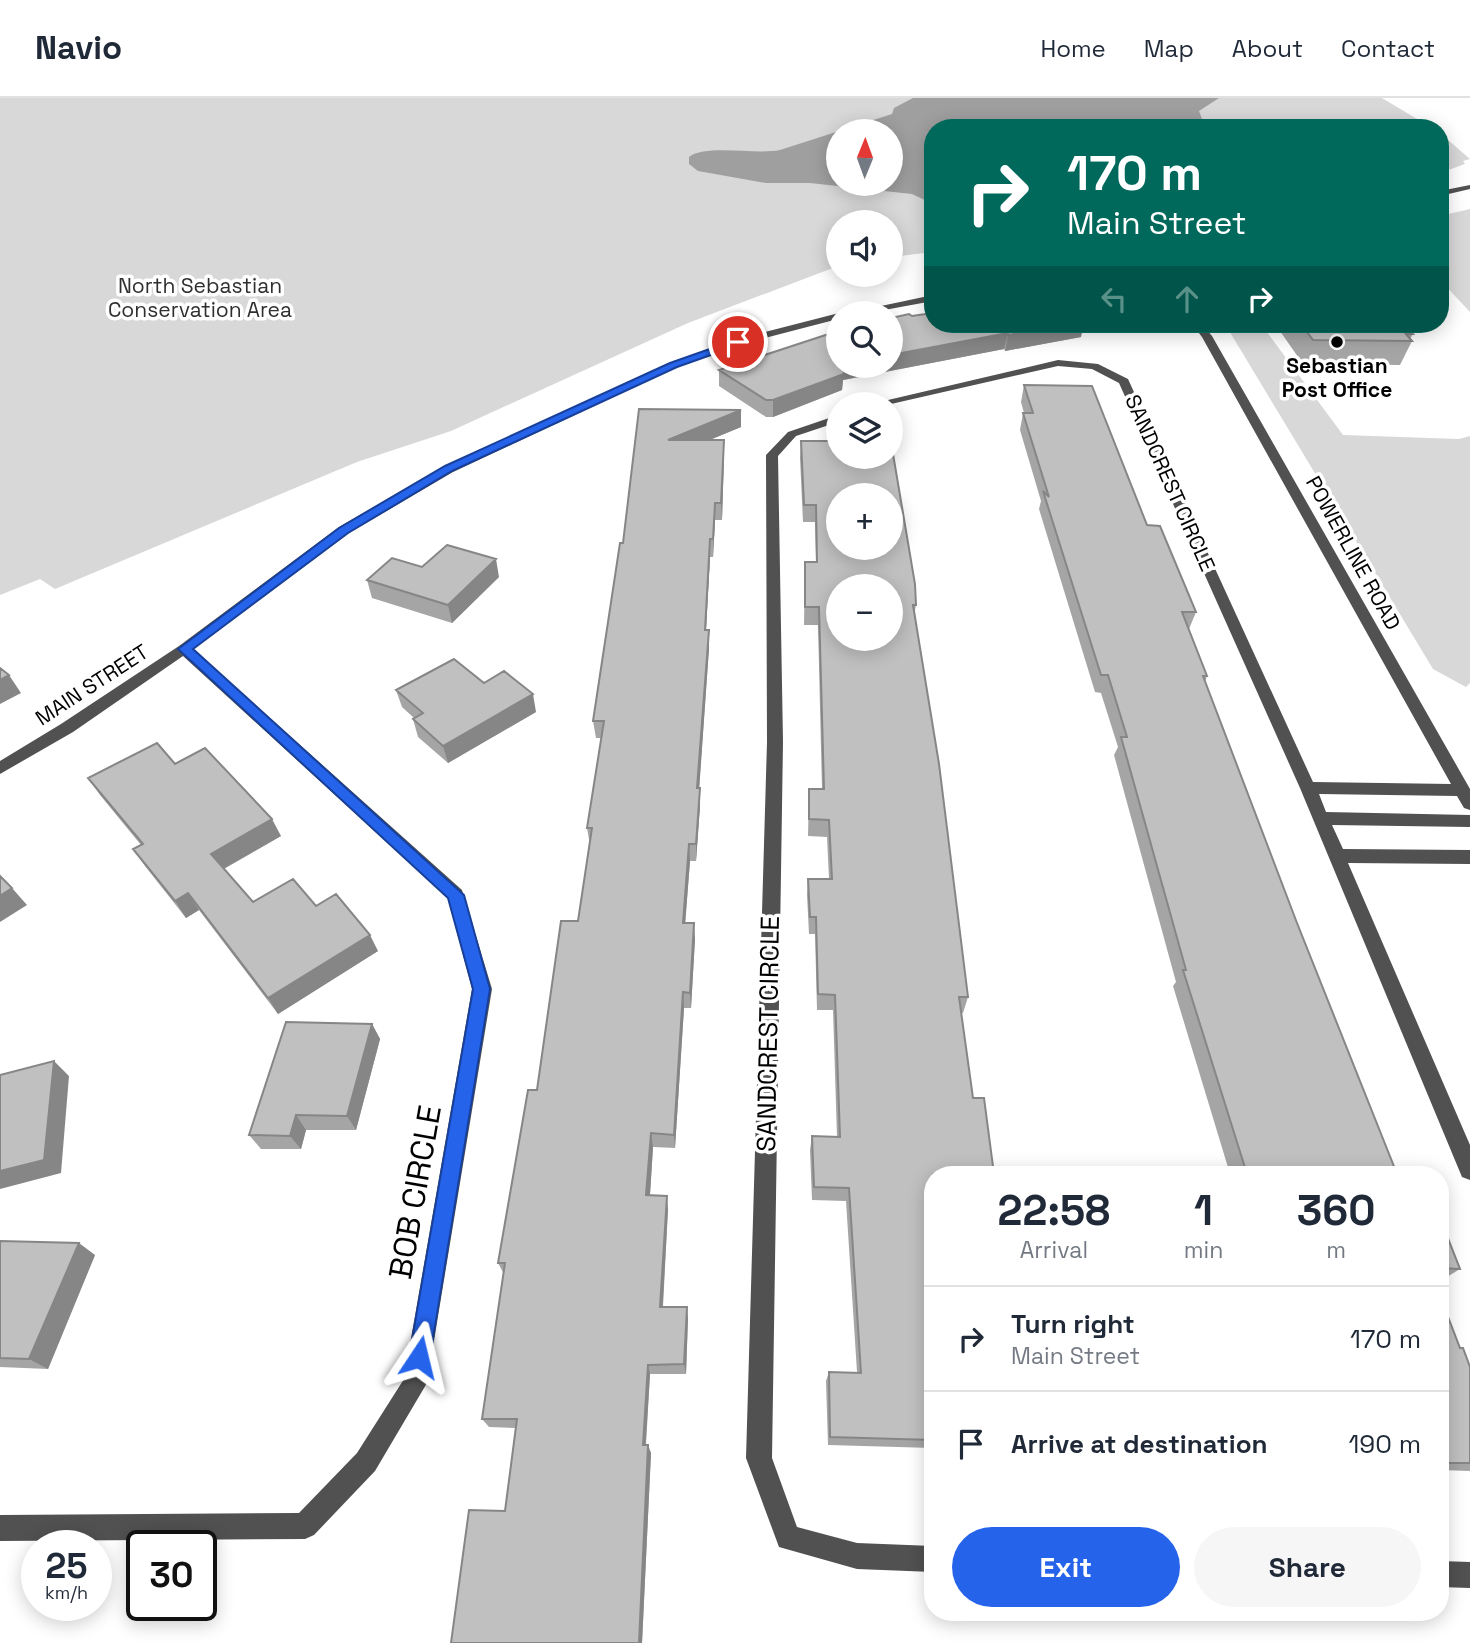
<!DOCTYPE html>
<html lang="en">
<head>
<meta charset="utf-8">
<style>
	:root { --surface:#fff; --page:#f6f6f7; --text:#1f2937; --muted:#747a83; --line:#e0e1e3; --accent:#2563eb }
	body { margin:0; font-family:"Space Grotesk",sans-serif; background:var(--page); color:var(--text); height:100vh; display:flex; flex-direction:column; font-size:26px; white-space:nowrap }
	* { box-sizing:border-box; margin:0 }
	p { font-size:23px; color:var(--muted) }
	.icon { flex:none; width:38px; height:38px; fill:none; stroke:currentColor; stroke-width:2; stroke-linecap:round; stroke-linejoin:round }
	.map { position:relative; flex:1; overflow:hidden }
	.details { position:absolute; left:924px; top:1068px; width:525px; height:455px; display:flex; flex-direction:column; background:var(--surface); border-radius:28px; box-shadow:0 4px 18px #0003 }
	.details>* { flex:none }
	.hud { position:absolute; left:924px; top:21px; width:525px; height:214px; border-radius:28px; box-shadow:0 4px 18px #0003; background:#00695c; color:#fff; overflow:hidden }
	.needle { width:46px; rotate:1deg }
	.controls { position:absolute; left:826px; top:21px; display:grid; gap:14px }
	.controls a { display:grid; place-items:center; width:77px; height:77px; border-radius:50%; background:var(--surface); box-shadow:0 4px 18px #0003; font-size:35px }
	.speed { position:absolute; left:21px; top:1432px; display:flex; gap:14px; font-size:35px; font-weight:700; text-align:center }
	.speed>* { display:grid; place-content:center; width:91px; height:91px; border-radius:50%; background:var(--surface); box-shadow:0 4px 18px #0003; line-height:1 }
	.speed small { font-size:18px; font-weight:400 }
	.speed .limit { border:4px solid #111; border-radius:10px; background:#fff; color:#111 }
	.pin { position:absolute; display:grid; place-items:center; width:60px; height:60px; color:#fff; margin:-30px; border:4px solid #fff; border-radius:50%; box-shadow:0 2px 7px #0007 }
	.me { position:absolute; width:77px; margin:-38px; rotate:10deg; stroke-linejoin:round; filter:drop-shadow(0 0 5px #0008) }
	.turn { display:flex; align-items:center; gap:24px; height:147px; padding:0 28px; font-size:32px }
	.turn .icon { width:91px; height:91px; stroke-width:2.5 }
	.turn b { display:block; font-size:49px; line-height:60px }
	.lanes { display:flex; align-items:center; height:66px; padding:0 28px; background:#0003; justify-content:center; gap:35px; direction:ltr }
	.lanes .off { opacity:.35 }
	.eta { display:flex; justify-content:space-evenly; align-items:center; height:119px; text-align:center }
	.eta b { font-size:42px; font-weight:600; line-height:49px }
	.action { display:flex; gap:14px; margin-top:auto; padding:14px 28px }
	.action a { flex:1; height:80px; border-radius:42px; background:var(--accent); color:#fff; font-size:28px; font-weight:600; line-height:80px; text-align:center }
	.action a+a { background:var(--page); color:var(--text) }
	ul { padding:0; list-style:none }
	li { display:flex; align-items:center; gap:21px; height:105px; padding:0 28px; border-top:2px solid var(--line) }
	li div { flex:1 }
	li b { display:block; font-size:26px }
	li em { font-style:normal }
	header { display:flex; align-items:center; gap:42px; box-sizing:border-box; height:98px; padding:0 35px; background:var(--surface); border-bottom:2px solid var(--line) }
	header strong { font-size:33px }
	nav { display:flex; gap:38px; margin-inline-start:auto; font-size:24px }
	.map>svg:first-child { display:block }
	.green { fill:#d8d8d8; fill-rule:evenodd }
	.water { fill:#9f9f9f; fill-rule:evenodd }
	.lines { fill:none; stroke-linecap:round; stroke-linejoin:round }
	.minor { fill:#515151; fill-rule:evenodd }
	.wall { fill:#a5a5a5 }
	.shaded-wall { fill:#868686 }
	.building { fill:#c0c0c0; stroke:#868686; stroke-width:2; fill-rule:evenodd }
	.route { fill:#2563eb; stroke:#184099; stroke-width:2 }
	.poi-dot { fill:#000; stroke:#fff; stroke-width:2.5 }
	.labels { text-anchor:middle; stroke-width:7; stroke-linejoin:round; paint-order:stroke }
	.far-park-label { font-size:21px; fill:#2f2f2f; stroke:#fff }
	.far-poi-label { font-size:21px; font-weight:bold; fill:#000; stroke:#fff }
	.far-street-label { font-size:21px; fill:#000; stroke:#fff }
	.street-label { font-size:26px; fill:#000; stroke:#fff }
	.near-street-label { font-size:32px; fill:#000; stroke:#fff }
</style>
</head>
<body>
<header>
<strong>Navio</strong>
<nav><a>Home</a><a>Map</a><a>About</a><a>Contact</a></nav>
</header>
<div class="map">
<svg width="1470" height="1545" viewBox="0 0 1470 1545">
	<rect width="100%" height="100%" fill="#fff"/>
	<path class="green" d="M 0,0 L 1382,0 L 1432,30 L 933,30 L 933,154 L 891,159 L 891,124 L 838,124 L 838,168 L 688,225 L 451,333 L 357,364 L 55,491 L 40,481 L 0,497 ZM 838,33 L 891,33 L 891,86 L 838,86 Z
		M 1440,35 L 1470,61 L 1463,63 L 1465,66 L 1440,75 Z
		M 1470,111 L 1470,214 L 1440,182 L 1440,118 Z
		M 1225,226 L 1261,226 L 1343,337 L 1459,341 L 1470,338 L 1470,585 L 1466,589 L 1433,571 Z"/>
	<path class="water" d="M 913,0 L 1219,0 L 1199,13 L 1202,21 L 1214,30 L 933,30 L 933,106 L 912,96 L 810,85 L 766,85 L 698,73 L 689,66 L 689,59 C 706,46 755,57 780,52 L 892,16 L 894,10 ZM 838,33 L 891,33 L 891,86 L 838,86 Z"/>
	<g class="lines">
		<path class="minor" d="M 1470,87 L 1470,91 L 1440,98 L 1440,93 Z
			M 933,197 L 933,203 L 868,215 L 848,215 Z
			M 839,215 L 838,221 L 742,246 L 677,269 L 453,374 L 349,435 L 193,551 L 462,792 L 492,891 L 427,1285 L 375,1373 L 314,1437 L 305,1441 L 0,1443 L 0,1417 L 299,1415 L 357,1355 L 404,1281 L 472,891 L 448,800 L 183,558 L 73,634 L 0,676 L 0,663 L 61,626 L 179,548 L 339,429 L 445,368 L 669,265 L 734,242 Z
			M 1192,226 L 1202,226 L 1212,238 L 1470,691 L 1470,712 L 1464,710 L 1457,698 L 1319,696 L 1326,714 L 1470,717 L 1470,729 L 1332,727 L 1343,751 L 1470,752 L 1470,766 L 1348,765 L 1470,1047 L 1470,1082 L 1462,1079 L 1300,690 L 1119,285 L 1092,271 L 1058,268 L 891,306 L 871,306 L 1058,262 L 1098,266 L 1128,281 L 1313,684 L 1451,686 L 1202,239 Z
			M 838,317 L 838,324 L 796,338 L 778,358 L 783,644 L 772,1360 L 797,1429 L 857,1445 L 933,1448 L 933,1474 L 857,1471 L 779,1449 L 746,1360 L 767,644 L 766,357 L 788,334 Z
			M 1440,1463 L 1470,1464 L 1470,1490 L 1440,1489 Z"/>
	</g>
	<path class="wall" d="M 912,218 L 1081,239 L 1005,253 L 1004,251 L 843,282 L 842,292 L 773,319 L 766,319 L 719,288 L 719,272 Z
		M 1275,226 L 1404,226 L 1413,236 L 1410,241 L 1412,243 L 1400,267 L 1303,266 Z
		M 1024,287 L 1147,427 L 1196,514 L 1189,531 L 1207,578 L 1205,584 L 1297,825 L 1397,1076 L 1230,1076 L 1173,888 L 1176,884 L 1114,657 L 1118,649 L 1101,595 L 1095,594 L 1039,411 L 1041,403 L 1020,332 L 1023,315 L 1024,315 L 1021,304 Z
		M 639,311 L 741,312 L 741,329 L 709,342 L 724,359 L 722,422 L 715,422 L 713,459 L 710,459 L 706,532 L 709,532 L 709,550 L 699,690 L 700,708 L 696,763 L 690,763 L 685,825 L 695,841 L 691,910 L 684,910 L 675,1050 L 653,1049 L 650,1098 L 668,1111 L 663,1209 L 688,1220 L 686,1276 L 650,1276 L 646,1347 L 651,1355 L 642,1545 L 451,1545 L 505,1413 L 516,1330 L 489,1329 L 482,1321 L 504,1176 L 498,1165 L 537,992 L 578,823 L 590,747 L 587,730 L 601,640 L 596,640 L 593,623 L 623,445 Z
		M 801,343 L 916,507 L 914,517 L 968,899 L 963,915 L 961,915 L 933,1076 L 933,1350 L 828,1347 L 826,1283 L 829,1274 L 857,1274 L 846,1103 L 812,1102 L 810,1052 L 812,1038 L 837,1039 L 833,912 L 817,912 L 815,836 L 809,836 L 807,797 L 808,781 L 829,781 L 827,739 L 808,738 L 809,691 L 822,691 L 818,527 L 804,527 L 805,464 L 816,464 L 815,424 L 803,424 L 800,360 Z
		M 422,469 L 499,479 L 452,525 L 372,500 L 367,482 Z
		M 484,585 L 536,614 L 448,665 L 418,639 L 413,621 L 414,620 L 402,609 L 396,592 Z
		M 175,666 L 281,738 L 224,771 L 253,804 L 316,808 L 378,853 L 278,916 L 199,812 L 186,820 L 145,768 L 133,751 L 141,747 L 100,697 L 88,680 Z
		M 372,926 L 380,941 L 356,1032 L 306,1032 L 301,1051 L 261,1051 L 249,1037 Z
		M 1440,1120 L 1460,1171 L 1442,1182 L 1440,1182 Z
		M 0,1143 L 95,1157 L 48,1271 L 0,1269 Z
		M 1440,1198 L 1460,1250 L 1470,1269 L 1470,1373 L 1440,1372 Z"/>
	<path class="shaded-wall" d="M 1071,226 L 1084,226 L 1081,239 L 1005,253 L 1008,237 Z
		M 1008,235 L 1004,251 L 843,282 L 842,292 L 773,319 L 773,302 L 843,268 L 891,268 L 891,257 Z
		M 741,312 L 741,329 L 669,359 L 668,342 Z
		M 724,342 L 724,359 L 722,422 L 721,405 Z
		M 715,405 L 715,422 L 713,459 L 713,441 Z
		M 710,441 L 710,459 L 705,550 L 705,532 Z
		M 496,461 L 499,479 L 452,525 L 448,507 Z
		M 709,532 L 709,550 L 698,708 L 697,690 Z
		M 9,577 L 21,595 L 0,606 L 0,582 Z
		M 533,596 L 536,614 L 448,665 L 443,648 Z
		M 700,690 L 700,708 L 696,763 L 696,746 Z
		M 272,721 L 281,738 L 221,772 L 211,756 Z
		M 689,746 L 690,763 L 684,841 L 683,825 Z
		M 12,790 L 27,807 L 0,824 L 0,798 Z
		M 188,795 L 199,812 L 186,820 L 175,803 Z
		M 694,825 L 695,841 L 691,910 L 690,895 Z
		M 370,837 L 378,853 L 278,916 L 268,900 Z
		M 683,894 L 684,910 L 675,1050 L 674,1037 Z
		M 372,926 L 380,941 L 356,1032 L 347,1018 Z
		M 54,963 L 69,978 L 61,1075 L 0,1091 L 0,1073 Z
		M 296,1017 L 306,1032 L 301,1051 L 290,1038 Z
		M 651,1035 L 653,1049 L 649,1110 L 646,1097 Z
		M 667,1098 L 668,1111 L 662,1219 L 660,1209 Z
		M 79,1145 L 95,1157 L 48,1271 L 29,1261 Z
		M 687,1209 L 688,1220 L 686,1276 L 684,1266 Z
		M 648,1267 L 650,1276 L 645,1355 L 643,1347 Z
		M 648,1347 L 651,1355 L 642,1545 L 639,1545 Z"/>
	<path class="building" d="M 933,215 L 933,226 L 1071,226 L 1008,237 L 1008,235 L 891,257 L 891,220 L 909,216 L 912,218 Z
		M 1301,226 L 1404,226 L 1413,236 L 1406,236 L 1412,243 L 1313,242 Z
		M 838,233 L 838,268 L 843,268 L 844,276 L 773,302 L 766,302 L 719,272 Z
		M 1024,287 L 1092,288 L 1147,427 L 1160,428 L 1196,514 L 1182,514 L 1207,578 L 1203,578 L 1297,825 L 1397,1076 L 1247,1076 L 1183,872 L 1186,872 L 1121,639 L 1127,639 L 1108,577 L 1101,577 L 1043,393 L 1049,399 L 1023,315 L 1033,315 Z
		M 639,311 L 741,312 L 668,342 L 724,342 L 721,405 L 715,405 L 713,441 L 710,441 L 705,532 L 709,532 L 697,690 L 700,690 L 696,746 L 689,746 L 683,825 L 694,825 L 690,895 L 683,894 L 674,1037 L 651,1035 L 646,1097 L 667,1098 L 660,1209 L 687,1209 L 684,1266 L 648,1267 L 643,1347 L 648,1347 L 639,1545 L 451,1545 L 469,1412 L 505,1413 L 517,1321 L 482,1321 L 505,1165 L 498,1165 L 528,992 L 537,992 L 561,823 L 578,823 L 592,730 L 587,730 L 604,623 L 593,623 L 620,445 L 623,445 Z
		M 801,343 L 838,343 L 838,359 L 891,359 L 891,344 L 915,486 L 916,507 L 913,507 L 939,666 L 968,899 L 959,899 L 973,1000 L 984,1000 L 994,1076 L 933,1076 L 933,1342 L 830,1339 L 829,1274 L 861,1275 L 849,1090 L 814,1089 L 812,1038 L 840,1039 L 835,897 L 818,896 L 816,819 L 810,819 L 808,781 L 832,781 L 829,722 L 809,721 L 809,691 L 824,691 L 819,509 L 805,509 L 805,464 L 817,464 L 816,407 L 804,407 ZM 838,397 L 891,397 L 891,450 L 838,450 ZM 838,488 L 891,488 L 891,541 L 838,541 Z
		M 447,447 L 496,461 L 448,507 L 367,482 L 392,460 L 422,469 Z
		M 454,561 L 484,585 L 504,573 L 533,596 L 443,648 L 413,621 L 423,615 L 396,592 Z
		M 0,570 L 9,577 L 0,582 Z
		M 157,645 L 175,666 L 205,650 L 272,721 L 211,756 L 253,804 L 293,781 L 316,808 L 336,796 L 370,837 L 268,900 L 188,795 L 175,803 L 133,751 L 143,746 L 88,680 Z
		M 0,778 L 12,790 L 0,798 Z
		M 286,924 L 372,926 L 347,1018 L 296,1017 L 290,1038 L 249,1037 Z
		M 54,963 L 44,1062 L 0,1073 L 0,977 Z
		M 1440,1120 L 1460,1171 L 1440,1170 Z
		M 0,1143 L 79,1145 L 29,1261 L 0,1260 Z
		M 1440,1198 L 1460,1250 L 1463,1250 L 1470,1269 L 1470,1365 L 1440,1365 Z"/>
	<path class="route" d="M 738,241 L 742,242 L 742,246 L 677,269 L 452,373 L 348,435 L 193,551 L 464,797 L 490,891 L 430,1259 L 427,1267 L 419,1270 L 412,1267 L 409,1259 L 473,891 L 448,800 L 178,551 L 339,430 L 445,368 L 670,265 Z"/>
	<circle class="poi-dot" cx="1337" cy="244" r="7"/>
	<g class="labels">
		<g class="far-park-label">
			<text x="200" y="195">North Sebastian<tspan x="200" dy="24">Conservation Area</tspan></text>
		</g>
		<g class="far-poi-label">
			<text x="1337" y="275">Sebastian<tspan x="1337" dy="24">Post Office</tspan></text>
		</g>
		<g class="far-street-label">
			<text transform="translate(1170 385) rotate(66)" y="7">SANDCREST CIRCLE</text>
			<text transform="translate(1353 455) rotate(61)" y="7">POWERLINE ROAD</text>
			<text transform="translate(92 587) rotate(-33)" y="7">MAIN STREET</text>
		</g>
		<g class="street-label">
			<text transform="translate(768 936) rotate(-89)" y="9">SANDCREST CIRCLE</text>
		</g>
		<g class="near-street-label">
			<text transform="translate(415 1094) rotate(-80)" y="11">BOB CIRCLE</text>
		</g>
	</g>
</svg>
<div class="controls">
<a><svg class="needle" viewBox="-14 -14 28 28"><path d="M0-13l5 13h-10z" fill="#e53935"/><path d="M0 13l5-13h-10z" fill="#747a83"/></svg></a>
<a><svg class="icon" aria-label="sound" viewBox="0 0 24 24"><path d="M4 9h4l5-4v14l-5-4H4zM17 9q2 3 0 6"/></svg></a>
<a><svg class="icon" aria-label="search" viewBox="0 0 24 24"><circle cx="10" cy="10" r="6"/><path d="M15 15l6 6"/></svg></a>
<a><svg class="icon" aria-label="layers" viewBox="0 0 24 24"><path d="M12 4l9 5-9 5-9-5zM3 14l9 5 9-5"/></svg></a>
<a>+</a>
<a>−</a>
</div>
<div class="speed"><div>25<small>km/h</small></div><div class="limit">30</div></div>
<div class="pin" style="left:738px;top:244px;background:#d93025"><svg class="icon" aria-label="arrive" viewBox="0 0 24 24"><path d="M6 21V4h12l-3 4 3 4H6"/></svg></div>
<svg class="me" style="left:419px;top:1259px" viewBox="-20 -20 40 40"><path d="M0-17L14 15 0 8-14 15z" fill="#2563eb" stroke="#fff" stroke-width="4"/></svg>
<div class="hud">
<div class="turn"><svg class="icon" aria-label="right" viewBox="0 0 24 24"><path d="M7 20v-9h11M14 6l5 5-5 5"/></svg><div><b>170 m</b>Main Street</div></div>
<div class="lanes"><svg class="icon off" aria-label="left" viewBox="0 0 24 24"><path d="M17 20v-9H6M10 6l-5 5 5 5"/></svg><svg class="icon off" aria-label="ahead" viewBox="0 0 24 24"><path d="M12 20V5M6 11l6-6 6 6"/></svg><svg class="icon" aria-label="right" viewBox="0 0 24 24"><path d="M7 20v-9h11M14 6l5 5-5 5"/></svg></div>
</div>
<section class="details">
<div class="eta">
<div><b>22:58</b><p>Arrival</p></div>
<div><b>1</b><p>min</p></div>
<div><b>360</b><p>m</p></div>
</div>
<ul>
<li><svg class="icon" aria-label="right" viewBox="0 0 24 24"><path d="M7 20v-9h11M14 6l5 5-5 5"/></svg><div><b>Turn right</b><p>Main Street</p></div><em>170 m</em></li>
<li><svg class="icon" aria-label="arrive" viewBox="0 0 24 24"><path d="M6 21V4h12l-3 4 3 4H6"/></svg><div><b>Arrive at destination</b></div><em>190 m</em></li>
</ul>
<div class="action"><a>Exit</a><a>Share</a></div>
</section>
</div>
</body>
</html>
